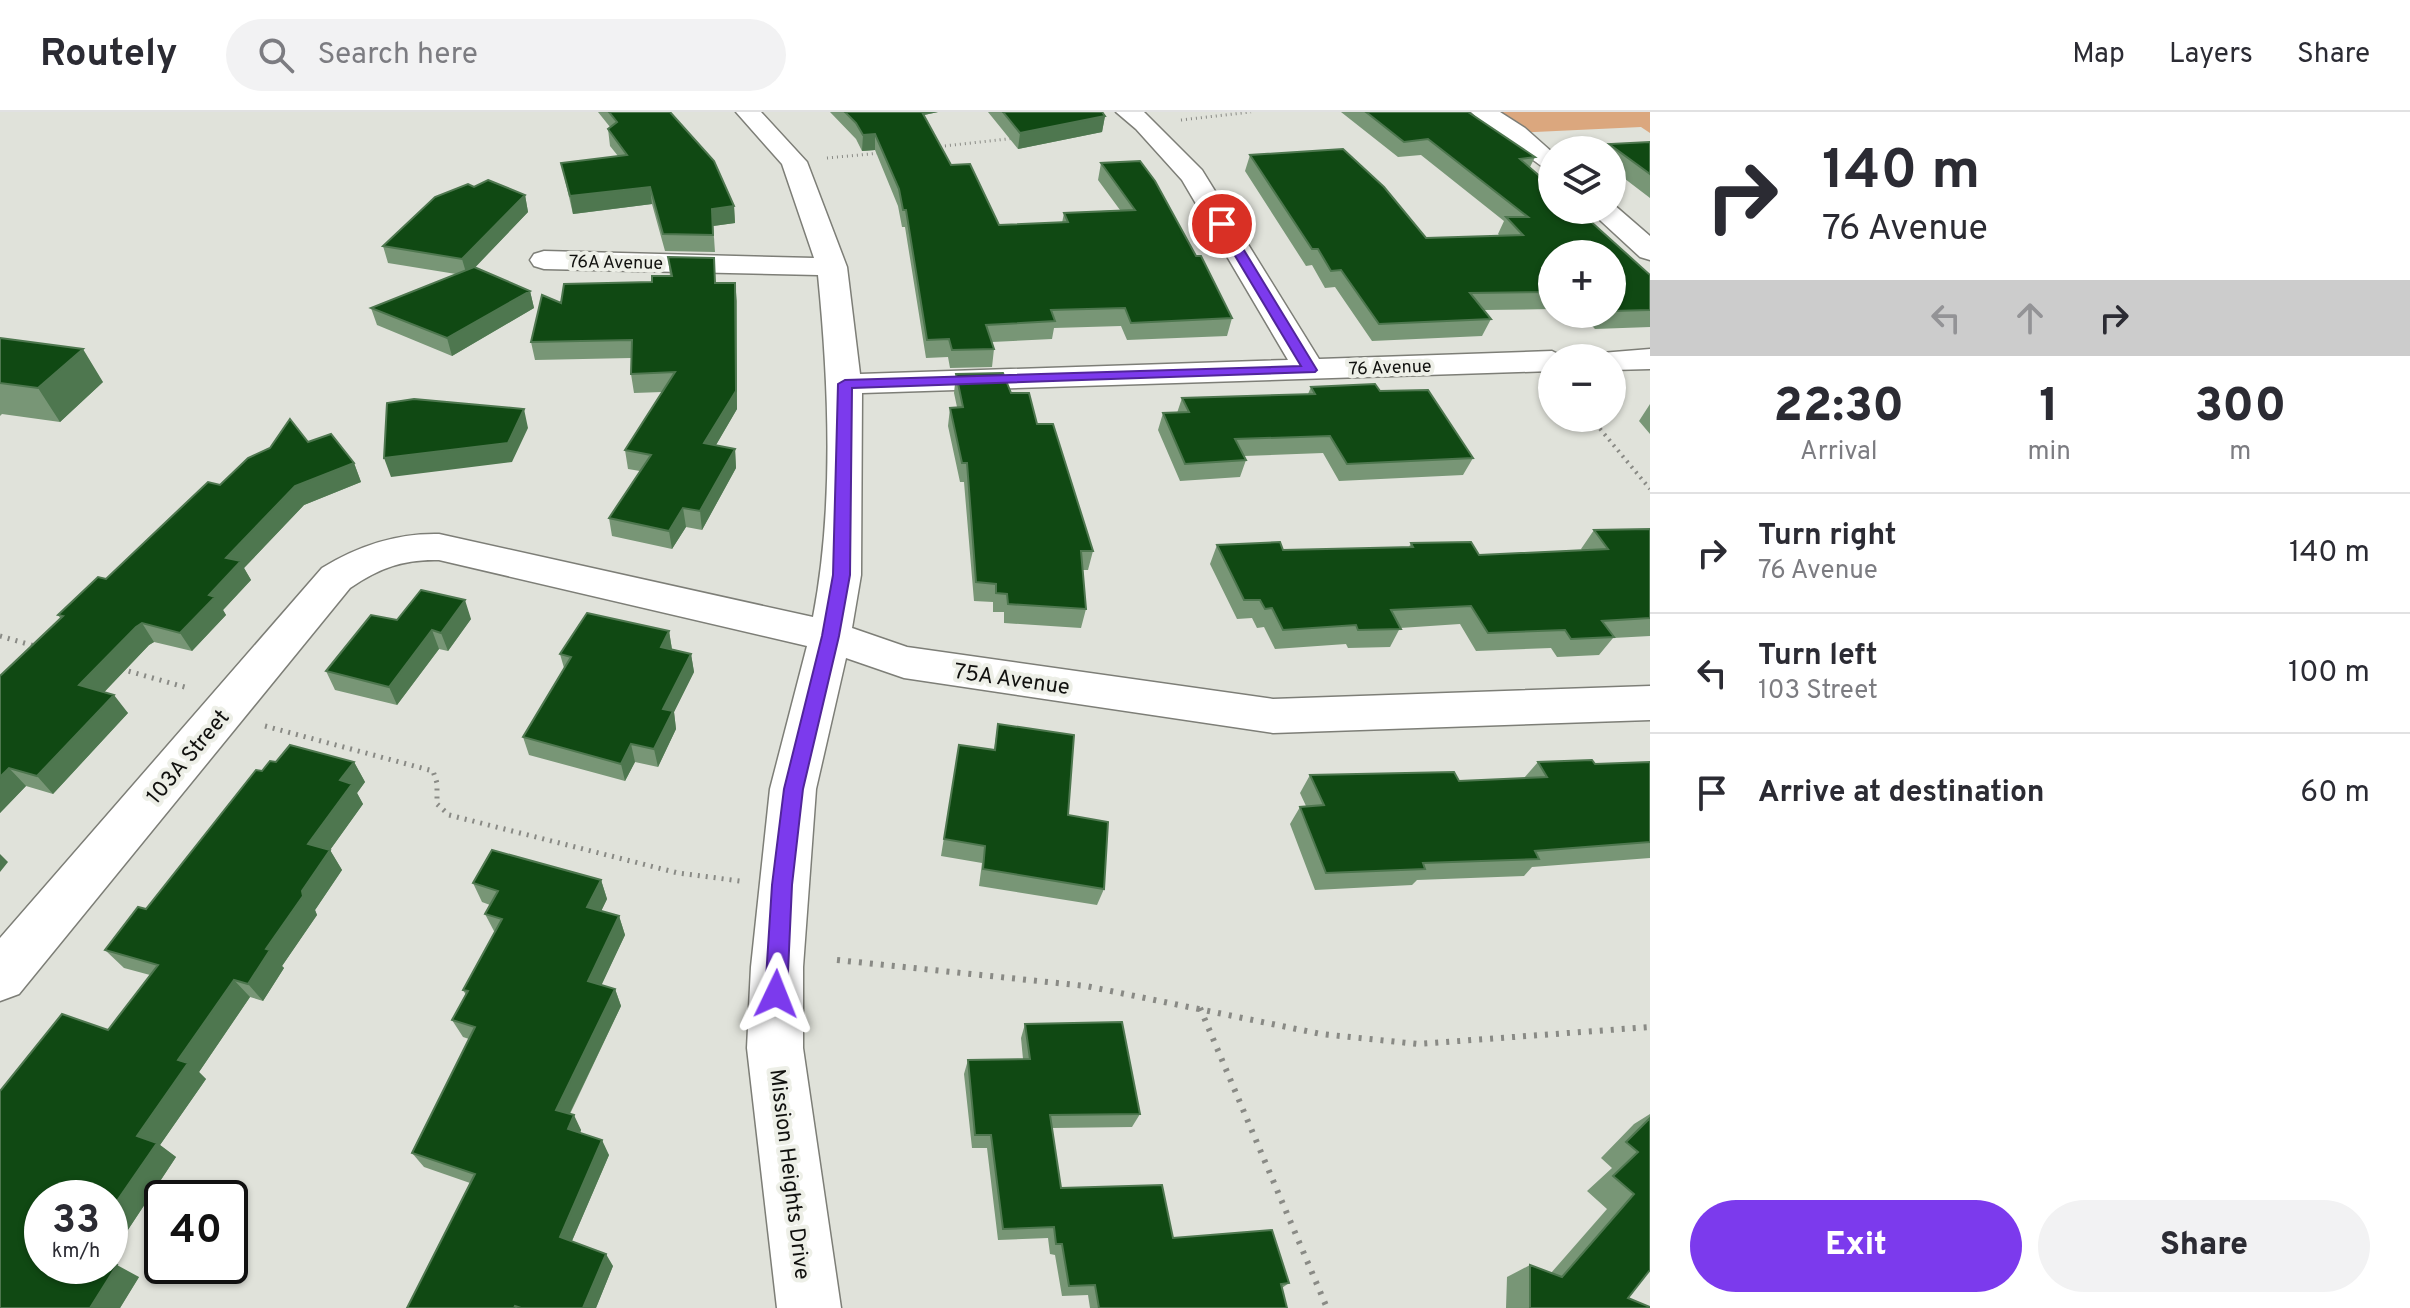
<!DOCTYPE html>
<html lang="en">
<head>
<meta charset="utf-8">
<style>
	:root { --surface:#fff; --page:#f2f2f3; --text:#2b2b33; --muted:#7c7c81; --line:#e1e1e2; --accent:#7c3aed }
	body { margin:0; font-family:Overpass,sans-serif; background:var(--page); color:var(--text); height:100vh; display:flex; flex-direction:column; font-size:30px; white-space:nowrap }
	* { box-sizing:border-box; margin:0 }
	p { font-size:26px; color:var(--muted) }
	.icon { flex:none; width:44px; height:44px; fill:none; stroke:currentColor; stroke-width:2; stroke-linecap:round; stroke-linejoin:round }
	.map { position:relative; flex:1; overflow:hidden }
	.sheet { display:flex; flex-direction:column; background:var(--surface); width:760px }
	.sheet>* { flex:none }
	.top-card { background:#fff; color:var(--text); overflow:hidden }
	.buttons { position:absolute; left:1538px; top:24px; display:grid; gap:16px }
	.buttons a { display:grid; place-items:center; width:88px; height:88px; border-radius:50%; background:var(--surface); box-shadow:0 2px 6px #0004; font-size:40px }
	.speed { position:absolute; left:24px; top:1068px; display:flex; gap:16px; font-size:40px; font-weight:700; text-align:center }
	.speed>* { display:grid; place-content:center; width:104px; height:104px; border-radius:50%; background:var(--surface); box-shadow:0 2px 6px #0004; line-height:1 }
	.speed small { font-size:20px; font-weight:400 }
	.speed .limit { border:4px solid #111; border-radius:12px; background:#fff; color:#111 }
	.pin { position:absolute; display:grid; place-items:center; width:68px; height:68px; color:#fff; margin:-34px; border:4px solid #fff; border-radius:50%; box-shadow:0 2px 8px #0007 }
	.me { position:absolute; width:88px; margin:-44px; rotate:2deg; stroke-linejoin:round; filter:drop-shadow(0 0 6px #0008) }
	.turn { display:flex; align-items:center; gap:28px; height:168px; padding:0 40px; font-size:36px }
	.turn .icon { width:104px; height:104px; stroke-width:2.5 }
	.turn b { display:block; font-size:56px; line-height:68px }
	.lanes { display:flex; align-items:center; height:76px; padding:0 40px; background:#0003; justify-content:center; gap:40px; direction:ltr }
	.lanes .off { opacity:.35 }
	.eta { display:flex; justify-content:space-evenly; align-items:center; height:136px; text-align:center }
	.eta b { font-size:48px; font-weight:800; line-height:56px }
	.cta { display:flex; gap:16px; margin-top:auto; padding:16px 40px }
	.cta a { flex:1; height:92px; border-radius:48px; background:var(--accent); color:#fff; font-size:32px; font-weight:800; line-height:92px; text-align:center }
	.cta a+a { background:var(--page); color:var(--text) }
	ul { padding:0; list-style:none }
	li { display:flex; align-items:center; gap:24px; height:120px; padding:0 40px; border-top:2px solid var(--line) }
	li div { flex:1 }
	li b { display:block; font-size:30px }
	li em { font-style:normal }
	header { display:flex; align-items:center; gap:48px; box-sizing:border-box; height:112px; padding:0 40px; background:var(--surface); border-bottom:2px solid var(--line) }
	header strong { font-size:38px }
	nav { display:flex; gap:44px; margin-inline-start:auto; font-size:28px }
	.search { width:560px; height:72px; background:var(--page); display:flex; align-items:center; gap:20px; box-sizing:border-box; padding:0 28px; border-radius:44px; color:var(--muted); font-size:30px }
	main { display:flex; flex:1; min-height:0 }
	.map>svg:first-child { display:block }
	.green { fill:#dba77e }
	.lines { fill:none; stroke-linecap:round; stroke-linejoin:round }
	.minor-casing { stroke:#7d7e77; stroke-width:3 }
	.path-far3 { stroke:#898a85; stroke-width:3; stroke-dasharray:1 4; stroke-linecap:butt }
	.path-far2 { stroke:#898a85; stroke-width:4; stroke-dasharray:2 5; stroke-linecap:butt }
	.path-far1 { stroke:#898a85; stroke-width:5; stroke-dasharray:2 6; stroke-linecap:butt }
	.path { stroke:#898a85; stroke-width:6; stroke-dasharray:3 8; stroke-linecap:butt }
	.minor { fill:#fff; fill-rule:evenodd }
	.wall { fill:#789676 }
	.shaded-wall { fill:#4e774f }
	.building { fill:#104913; stroke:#4e774f; stroke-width:2 }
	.route { fill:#7c3aed; stroke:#51269a; stroke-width:2 }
	.labels { text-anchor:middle; stroke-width:8; stroke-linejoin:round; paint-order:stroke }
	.far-street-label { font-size:18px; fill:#11110f; stroke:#edefe7 }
	.street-label { font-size:22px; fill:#11110f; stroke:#edefe7 }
</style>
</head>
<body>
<header>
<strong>Routely</strong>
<div class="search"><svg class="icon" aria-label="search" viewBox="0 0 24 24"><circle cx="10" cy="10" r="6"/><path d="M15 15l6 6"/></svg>Search here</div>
<nav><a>Map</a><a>Layers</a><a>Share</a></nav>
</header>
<main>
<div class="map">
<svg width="1650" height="1196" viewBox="0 0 1650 1196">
	<rect width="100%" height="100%" fill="#e0e2da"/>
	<path class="green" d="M 1483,0 L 1650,0 L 1650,21 L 1641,15 L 1516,21 Z"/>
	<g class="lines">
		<defs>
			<path id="minor" d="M 736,0 L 761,0 L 807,50 L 847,155 L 860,262 L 1288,248 L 1182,68 L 1136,17 L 1116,0 L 1144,0 L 1202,58 L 1319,247 L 1552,239 L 1566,246 L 1552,246 L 1552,259 L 862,281 L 861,463 L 852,516 L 907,535 L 1273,587 L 1650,574 L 1650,608 L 1273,621 L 904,566 L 846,546 L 816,677 L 803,855 L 803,936 L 841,1196 L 777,1196 L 747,936 L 751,855 L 770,677 L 807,534 L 439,448 C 404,447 379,456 350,476 L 19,882 L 0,889 L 0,826 L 322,456 C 358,434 396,421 439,422 L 813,505 C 834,396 829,274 818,163 L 544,157 L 534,154 L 530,148 L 534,142 L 544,139 L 814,146 L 782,52 Z
				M 1471,0 L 1500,0 L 1525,16 L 1552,40 L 1552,61 C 1547,59 1475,5 1471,0 Z
				M 1613,92 L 1650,124 L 1650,148 L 1640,145 L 1589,98 L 1612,98 Z
				M 1650,237 L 1650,257 L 1612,258 L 1612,246 L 1597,246 L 1601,241 Z"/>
		</defs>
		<use href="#minor" class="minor-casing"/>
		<path class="path-far3" d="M 1181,8 L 1251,0
			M 935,35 L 1016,26
			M 827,46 L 881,41"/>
		<path class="path-far2" d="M 1591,306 L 1650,377"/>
		<path class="path-far1" d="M 0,524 L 38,535
			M 121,557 L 188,576
			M 265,614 L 433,659 L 437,671 L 437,692 L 449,703 L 678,761 L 740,769"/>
		<path class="path" d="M 837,848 L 1086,874 L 1321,922 L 1418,932 L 1650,915
			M 1200,896 L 1327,1196"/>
		<use href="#minor" class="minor"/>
	</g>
	<path class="wall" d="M 598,0 L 670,0 L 734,94 L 735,111 L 713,114 L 715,140 L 665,139 L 652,92 L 573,102 L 561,51 L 618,44 L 610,34 L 608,17 L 610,15 Z
		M 830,0 L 938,0 L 924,3 L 951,53 L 999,113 L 1062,111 L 1064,101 L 1120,98 L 1098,68 L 1101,51 L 1196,144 L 1232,206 L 1227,224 L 1127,228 L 1121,214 L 1054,216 L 1052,227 L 992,230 L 994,237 L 992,255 L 950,256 L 948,245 L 926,246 L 905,115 L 902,115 L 898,94 L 875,38 L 862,39 L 856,27 Z
		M 988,0 L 1104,0 L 1103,0 L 1105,4 L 1102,20 L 1018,37 Z
		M 1341,0 L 1468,0 L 1535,45 L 1530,55 L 1650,163 L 1650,215 L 1595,217 L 1581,202 L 1612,202 L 1612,142 L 1552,142 L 1552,197 L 1484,198 L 1491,207 L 1482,224 L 1372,229 L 1335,175 L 1325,176 L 1312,153 L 1306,154 L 1245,59 L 1250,43 L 1426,126 L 1500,124 L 1498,122 L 1504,109 L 1421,43 L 1398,45 Z
		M 1650,30 L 1650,86 L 1612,57 L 1612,38 L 1606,38 L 1609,32 Z
		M 525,83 L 528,100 L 475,155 L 530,179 L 534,196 L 452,244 L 377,213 L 371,196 L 456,162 L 388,151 L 383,134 Z
		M 668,145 L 716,171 L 735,171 L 737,189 L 737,297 L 716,333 L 735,337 L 736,356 L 702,418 L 686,415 L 672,437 L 612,424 L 609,406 L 640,359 L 628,357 L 625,338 L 662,280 L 634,281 L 631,262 L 631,246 L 535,248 L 531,230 L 561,191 L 652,170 L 670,164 Z
		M 0,226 L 103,270 L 60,310 L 2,302 L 0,304 Z
		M 956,262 L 1011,281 L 1037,312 L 1093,439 L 1088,458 L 1083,458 L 1086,497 L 1081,516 L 1004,511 L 1004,500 L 993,500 L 993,490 L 974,489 L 964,370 L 960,370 L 948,314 L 950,296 L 957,295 L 954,281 Z
		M 1311,275 L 1380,279 L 1473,346 L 1463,363 L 1339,369 L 1323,341 L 1244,344 L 1246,348 L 1240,365 L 1180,369 L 1158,318 L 1163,301 L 1177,301 L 1182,286 L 1308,282 Z
		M 1650,292 L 1650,322 L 1639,309 Z
		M 308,330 L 354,351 L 361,370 L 304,393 L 244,456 L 251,468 L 223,498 L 226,503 L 192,539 L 154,530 L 149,533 L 104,580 L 128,601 L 53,682 L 26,674 L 0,701 L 0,564 L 61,507 L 58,503 L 106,467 L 220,373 Z
		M 1650,417 L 1650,524 L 1613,526 L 1599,543 L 1557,545 L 1551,536 L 1476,539 L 1460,512 L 1400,516 L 1390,535 L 1348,536 L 1346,532 L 1275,537 L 1264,515 L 1257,516 L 1252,506 L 1237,507 L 1210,452 L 1217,433 L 1283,438 L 1409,435 L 1411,431 L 1479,443 L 1582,438 L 1581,437 L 1594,418 Z
		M 471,507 L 448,539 L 439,537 L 397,593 L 335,578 L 326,559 L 397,508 Z
		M 669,519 L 672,537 L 691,542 L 694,560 L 674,600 L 676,617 L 658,655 L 635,650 L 625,669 L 529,643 L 523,625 L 564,556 L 560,542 Z
		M 998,612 L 1068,703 L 1104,777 L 1097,793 L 979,774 L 982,751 L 941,744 L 959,633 L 994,638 Z
		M 276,650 L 354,650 L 365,670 L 357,681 L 363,692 L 330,738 L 342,758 L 315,798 L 317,803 L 282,854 L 284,856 L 263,889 L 250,885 L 199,960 L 206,967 L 160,1033 L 176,1045 L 110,1145 L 110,1086 L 42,1154 L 139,1165 L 120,1196 L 0,1196 L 108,918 L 150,863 L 124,856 L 105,838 L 146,797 L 262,659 Z
		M 1538,650 L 1595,652 L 1650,650 L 1650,746 L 1532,755 L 1524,764 L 1417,768 L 1412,773 L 1315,778 L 1290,712 L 1300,695 L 1306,694 L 1300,681 L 1310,663 L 1459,669 L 1524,666 Z
		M 601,768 L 607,787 L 601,799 L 619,804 L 625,823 L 601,873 L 615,877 L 621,894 L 570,1002 L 581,1018 L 580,1021 L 609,1043 L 572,1129 L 613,1154 L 596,1196 L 407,1196 L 470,1071 L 424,1055 L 412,1041 L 469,927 L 463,925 L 452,908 L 466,883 L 463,878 L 495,821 L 485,802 L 490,793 L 482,790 L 473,771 Z
		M 1025,912 L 1140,1002 L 1132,1015 L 1052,1016 L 1061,1076 L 1173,1126 L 1289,1171 L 1282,1176 L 1287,1196 L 1090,1196 L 1088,1183 L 1062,1184 L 1055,1143 L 1050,1142 L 1048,1126 L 998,1128 L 987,1036 L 972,1036 L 964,962 L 968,948 L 1023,947 L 1021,926 Z
		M 1650,1002 L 1650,1158 L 1628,1186 L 1650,1196 L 1506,1196 L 1507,1165 L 1530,1153 L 1551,1161 L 1607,1097 L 1587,1079 L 1612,1056 L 1601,1046 L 1634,1012 Z"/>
	<path class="shaded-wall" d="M 916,0 L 938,0 L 915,5 Z
		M 1105,4 L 1102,20 L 1018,37 L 1020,21 Z
		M 875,22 L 875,38 L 862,39 L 863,23 Z
		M 650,75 L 652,92 L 573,102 L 570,84 Z
		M 525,83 L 528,100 L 467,164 L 462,147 Z
		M 734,94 L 735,111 L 713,114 L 715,140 L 712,97 Z
		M 735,171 L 737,297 L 706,350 L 704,331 Z
		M 530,179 L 534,196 L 452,244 L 447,226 Z
		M 83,237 L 103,270 L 60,310 L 38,276 Z
		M 524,297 L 528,316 L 512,350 L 391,365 L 384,346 Z
		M 735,337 L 736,356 L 702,418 L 700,399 Z
		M 354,351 L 361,370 L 304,393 L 244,456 L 251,468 L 223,498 L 226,503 L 192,539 L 180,521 L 209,483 L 226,446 L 295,374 Z
		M 683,396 L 686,415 L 672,437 L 669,419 Z
		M 465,488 L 471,507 L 448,539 L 441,521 Z
		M 142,511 L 154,530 L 149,533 L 93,592 L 79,573 L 136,515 Z
		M 432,518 L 439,537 L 397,593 L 389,575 Z
		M 669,519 L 672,538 L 661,535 Z
		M 691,542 L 694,560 L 674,600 L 676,617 L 658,655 L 654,637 L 663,597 Z
		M 114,583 L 128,601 L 53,682 L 37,664 Z
		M 631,632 L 635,650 L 625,669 L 621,652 Z
		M 354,650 L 365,670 L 357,681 L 363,692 L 330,738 L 342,758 L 315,798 L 317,803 L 282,854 L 284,856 L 263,889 L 248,872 L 266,837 L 302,779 L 308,732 L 340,668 Z
		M 9,656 L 26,674 L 0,701 L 0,665 Z
		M 0,742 L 8,750 L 0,760 Z
		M 601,768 L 607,787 L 594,814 L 587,795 Z
		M 619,804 L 625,823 L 595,887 L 588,869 Z
		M 234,868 L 250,885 L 199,960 L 206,967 L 160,1033 L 176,1045 L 110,1145 L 110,1099 L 137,1024 L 178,948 Z
		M 615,877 L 621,894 L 564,1013 L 556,998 Z
		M 574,1003 L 581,1018 L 576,1032 L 568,1017 Z
		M 602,1028 L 609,1043 L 568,1138 L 560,1125 Z
		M 606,1142 L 613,1154 L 596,1196 L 583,1196 Z
		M 117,1153 L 139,1165 L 120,1196 L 90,1196 Z"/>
	<path class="building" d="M 609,0 L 670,0 L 714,49 L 734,94 L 712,97 L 713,123 L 663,122 L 650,75 L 570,84 L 561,51 L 627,43 L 608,17 L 617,10 Z
		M 845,0 L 922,0 L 951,53 L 970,52 L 999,113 L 1068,110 L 1064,101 L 1135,98 L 1101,51 L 1140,49 L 1155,69 L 1196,144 L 1201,144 L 1232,206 L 1131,211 L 1125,196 L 1051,198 L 1055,209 L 986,213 L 994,237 L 952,238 L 949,227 L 927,228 L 906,98 L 903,98 L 899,77 L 875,22 L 863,23 L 856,11 Z
		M 1003,0 L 1102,0 L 1105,4 L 1020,21 Z
		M 1366,0 L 1468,0 L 1535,45 L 1520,47 L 1552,75 L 1552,98 L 1578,98 L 1650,163 L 1650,198 L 1612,199 L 1612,142 L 1552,142 L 1552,180 L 1470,181 L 1491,207 L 1379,212 L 1341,158 L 1331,159 L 1318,137 L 1312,137 L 1250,43 L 1343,37 L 1384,75 L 1426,126 L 1523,123 L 1506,105 L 1528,105 L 1428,27 L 1404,30 Z
		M 1650,30 L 1650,62 L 1609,32 Z
		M 488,68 L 525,83 L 462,147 L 383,134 L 435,85 L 468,72 L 474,75 Z
		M 668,145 L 714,146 L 715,171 L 735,171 L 736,279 L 704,331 L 735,337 L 700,399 L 683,396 L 669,419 L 609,406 L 651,343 L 625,338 L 675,260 L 631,262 L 632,228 L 531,230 L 542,183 L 561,191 L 564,172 L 652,170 L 652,164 L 672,164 Z
		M 474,155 L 530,179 L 447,226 L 371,196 Z
		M 0,226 L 83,237 L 38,276 L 0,271 Z
		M 1003,261 L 1011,281 L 1029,281 L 1037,312 L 1053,312 L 1093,439 L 1081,439 L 1086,497 L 1008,492 L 1007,482 L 996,481 L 996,472 L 976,470 L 967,351 L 962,351 L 950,296 L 963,295 L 956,262 Z
		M 1375,272 L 1380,279 L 1428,278 L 1473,346 L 1347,352 L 1330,324 L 1235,327 L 1246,348 L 1185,352 L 1163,301 L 1189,300 L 1182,286 L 1315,282 L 1311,275 Z
		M 414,287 L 524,297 L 508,331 L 384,346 L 387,291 Z
		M 290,307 L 308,330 L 331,322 L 354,351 L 295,374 L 226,446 L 241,449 L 209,483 L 215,485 L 180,521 L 142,511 L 136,515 L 79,573 L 114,583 L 37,664 L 9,656 L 0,665 L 0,564 L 63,504 L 58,503 L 98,465 L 106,467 L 208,370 L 220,373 L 248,346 L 270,336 Z
		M 1650,417 L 1650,506 L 1602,509 L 1614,525 L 1571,527 L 1565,518 L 1488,521 L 1471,494 L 1391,498 L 1401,517 L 1358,518 L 1356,513 L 1283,518 L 1272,496 L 1265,497 L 1260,488 L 1244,488 L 1217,433 L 1280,430 L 1283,438 L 1413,435 L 1411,431 L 1471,430 L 1479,443 L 1608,437 L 1594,418 Z
		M 421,478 L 465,488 L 441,521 L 432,518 L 389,575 L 326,559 L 371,503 L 397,508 Z
		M 587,501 L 669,519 L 661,535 L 691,542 L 663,597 L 673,599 L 654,637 L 631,632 L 621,652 L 523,625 L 571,545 L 560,542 Z
		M 998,612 L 1074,623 L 1068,703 L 1108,710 L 1104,777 L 983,757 L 985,734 L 944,727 L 959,633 L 995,638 Z
		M 290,633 L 354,650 L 340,668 L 352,672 L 308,732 L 330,738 L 302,779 L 303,784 L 266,837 L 270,838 L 248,872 L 234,868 L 178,948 L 188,951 L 137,1024 L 157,1031 L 110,1099 L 110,1086 L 42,1086 L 42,1154 L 110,1154 L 110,1150 L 117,1153 L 90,1196 L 0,1196 L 0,979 L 62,902 L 108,918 L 158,853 L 105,838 L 138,795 L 146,797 L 256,658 L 262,659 L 270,649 L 276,650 Z
		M 1592,648 L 1595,652 L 1650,650 L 1650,730 L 1535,739 L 1539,747 L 1423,751 L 1425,757 L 1326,761 L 1300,695 L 1324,693 L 1310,663 L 1454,660 L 1459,669 L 1547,665 L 1538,650 Z
		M 492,738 L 601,768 L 587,795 L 619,804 L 588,869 L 615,877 L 556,998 L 574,1003 L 568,1017 L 602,1028 L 560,1125 L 606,1142 L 583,1196 L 521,1196 L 515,1194 L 514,1196 L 407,1196 L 475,1062 L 412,1041 L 475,915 L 452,908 L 468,879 L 463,878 L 502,807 L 485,802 L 498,779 L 473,771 Z
		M 1122,910 L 1140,1002 L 1050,1003 L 1061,1076 L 1162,1073 L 1173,1126 L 1272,1118 L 1289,1171 L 1281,1172 L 1287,1196 L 1099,1196 L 1095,1173 L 1069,1174 L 1062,1132 L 1056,1132 L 1054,1115 L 1003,1117 L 991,1023 L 975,1023 L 968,948 L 1030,947 L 1025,912 Z
		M 1650,1006 L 1650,1158 L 1628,1186 L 1650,1195 L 1650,1196 L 1530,1196 L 1530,1153 L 1562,1165 L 1634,1082 L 1613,1064 L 1638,1040 L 1626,1030 Z"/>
	<path class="route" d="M 1222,109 L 1228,112 L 1317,258 L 1315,260 L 852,276 L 850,463 L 839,524 L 803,677 L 792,773 L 787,882 L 784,889 L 776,893 L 768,889 L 765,882 L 772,773 L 784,677 L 822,524 L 833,463 L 838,272 L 845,268 L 1301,254 L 1216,112 Z"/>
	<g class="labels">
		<g class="far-street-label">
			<text transform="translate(616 150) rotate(1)" y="6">76A Avenue</text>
			<text transform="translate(1390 255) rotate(-2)" y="6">76 Avenue</text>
		</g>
		<g class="street-label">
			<text transform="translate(1012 566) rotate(8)" y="8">75A Avenue</text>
			<text transform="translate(187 644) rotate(-50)" y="8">103A Street</text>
			<text transform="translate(791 1062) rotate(83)" y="8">Mission Heights Drive</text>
		</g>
	</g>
</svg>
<div class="buttons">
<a><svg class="icon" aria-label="layers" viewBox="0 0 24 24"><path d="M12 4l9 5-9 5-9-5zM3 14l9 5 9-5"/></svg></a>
<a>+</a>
<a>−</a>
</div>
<div class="speed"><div>33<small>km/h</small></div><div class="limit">40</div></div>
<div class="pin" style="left:1222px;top:112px;background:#d93025"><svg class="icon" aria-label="arrive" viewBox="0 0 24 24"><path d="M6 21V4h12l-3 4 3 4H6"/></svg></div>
<svg class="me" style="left:776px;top:882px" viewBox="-20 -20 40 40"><path d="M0-17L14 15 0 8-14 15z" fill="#7c3aed" stroke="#fff" stroke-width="4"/></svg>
</div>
<section class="sheet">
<div class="top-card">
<div class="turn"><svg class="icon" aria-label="right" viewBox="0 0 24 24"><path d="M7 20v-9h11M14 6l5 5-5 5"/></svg><div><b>140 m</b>76 Avenue</div></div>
<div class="lanes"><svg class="icon off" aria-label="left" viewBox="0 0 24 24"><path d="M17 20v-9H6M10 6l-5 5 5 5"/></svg><svg class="icon off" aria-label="ahead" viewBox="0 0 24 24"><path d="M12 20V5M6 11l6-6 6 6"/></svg><svg class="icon" aria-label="right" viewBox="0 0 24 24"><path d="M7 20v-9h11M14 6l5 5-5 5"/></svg></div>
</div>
<div class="eta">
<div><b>22:30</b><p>Arrival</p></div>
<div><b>1</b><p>min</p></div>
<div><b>300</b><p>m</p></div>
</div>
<ul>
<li><svg class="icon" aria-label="right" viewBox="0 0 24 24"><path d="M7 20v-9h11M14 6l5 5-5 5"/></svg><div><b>Turn right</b><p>76 Avenue</p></div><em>140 m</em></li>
<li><svg class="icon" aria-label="left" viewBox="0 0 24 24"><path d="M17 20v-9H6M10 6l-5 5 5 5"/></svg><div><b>Turn left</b><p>103 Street</p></div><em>100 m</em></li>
<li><svg class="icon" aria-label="arrive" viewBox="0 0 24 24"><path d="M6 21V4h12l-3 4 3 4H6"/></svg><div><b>Arrive at destination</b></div><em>60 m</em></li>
</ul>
<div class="cta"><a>Exit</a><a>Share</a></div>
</section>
</main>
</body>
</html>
